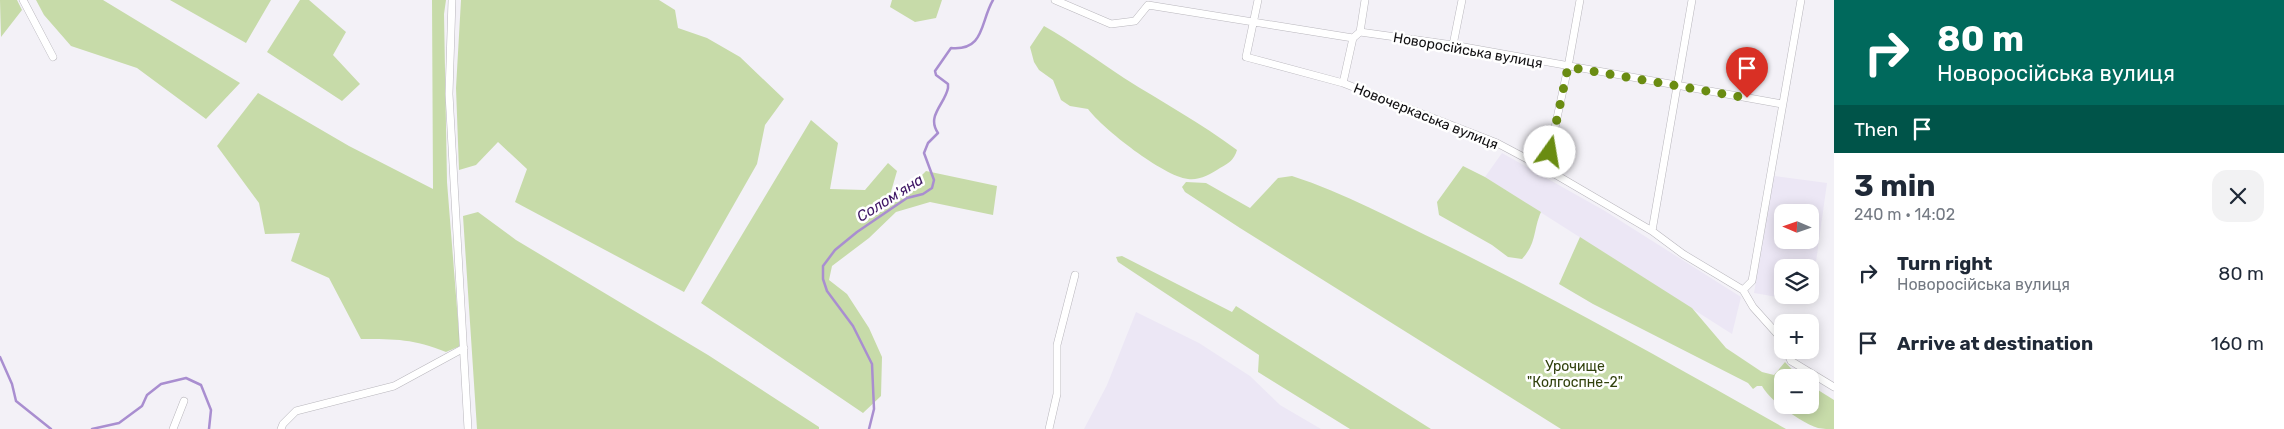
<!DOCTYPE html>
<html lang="en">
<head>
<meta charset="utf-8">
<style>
	:root { --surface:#fff; --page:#f2f2f3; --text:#1f2937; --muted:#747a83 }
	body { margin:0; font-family:Rubik,sans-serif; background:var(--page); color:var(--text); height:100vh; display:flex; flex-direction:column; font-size:19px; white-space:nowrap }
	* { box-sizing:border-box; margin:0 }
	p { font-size:16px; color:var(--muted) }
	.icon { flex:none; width:28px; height:28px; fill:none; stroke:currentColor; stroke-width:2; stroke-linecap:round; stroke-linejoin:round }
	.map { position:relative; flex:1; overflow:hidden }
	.side { display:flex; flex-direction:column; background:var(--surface); width:450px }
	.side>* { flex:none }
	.top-card { background:#00695c; color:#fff; overflow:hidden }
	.needle { width:32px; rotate:272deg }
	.controls { position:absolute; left:1774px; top:204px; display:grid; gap:10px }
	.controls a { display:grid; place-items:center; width:45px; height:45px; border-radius:10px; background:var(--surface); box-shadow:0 2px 12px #0003; font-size:25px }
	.pin { position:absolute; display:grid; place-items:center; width:42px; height:42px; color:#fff; margin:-51px -21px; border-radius:50% 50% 50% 0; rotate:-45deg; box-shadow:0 0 5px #0007 }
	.pin .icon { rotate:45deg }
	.me { position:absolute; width:55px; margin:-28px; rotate:13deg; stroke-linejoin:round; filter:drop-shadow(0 0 4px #0008) }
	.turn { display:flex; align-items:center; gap:18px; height:105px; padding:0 20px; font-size:22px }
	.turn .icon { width:65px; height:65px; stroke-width:2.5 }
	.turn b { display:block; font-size:35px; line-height:42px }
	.then { display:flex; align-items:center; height:48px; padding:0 20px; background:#0003; gap:10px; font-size:19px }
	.round { display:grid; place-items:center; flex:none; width:52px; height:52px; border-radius:15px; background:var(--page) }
	.summary { display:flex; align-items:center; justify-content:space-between; height:85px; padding:0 20px }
	h1 { font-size:30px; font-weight:700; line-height:38px }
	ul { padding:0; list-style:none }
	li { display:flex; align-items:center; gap:15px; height:70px; padding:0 20px }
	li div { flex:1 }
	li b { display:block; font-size:19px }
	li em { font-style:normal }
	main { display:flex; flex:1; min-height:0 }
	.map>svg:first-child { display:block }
	.built { fill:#ece7f5; fill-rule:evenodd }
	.green { fill:#c7dba9 }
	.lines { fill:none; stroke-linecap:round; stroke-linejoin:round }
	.stream { stroke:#a98ed0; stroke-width:2.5 }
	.street-casing { stroke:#b9b7bd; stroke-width:8 }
	.street { stroke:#fff; stroke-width:7 }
	.route { stroke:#6a8c12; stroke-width:9; stroke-dasharray:0 16.2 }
	.labels { text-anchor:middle; stroke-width:5; stroke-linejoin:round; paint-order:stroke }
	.street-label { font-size:14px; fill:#111012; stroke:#fff }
	.park-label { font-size:14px; fill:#31410d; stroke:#fff }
	.water-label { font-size:15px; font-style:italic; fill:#3e1664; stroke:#fff }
</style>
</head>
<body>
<main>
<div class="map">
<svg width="1834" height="429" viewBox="0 0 1834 429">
	<rect width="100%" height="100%" fill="#f3f1f7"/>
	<path class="built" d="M 1502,153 L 1605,211 L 1741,297 L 1732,334 L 1485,177 Z
		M 1774,176 L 1827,183 L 1815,269 L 1813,303 L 1754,293 ZM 1782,212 L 1810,212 L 1810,240 L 1782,240 ZM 1782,268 L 1810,268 L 1810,295 L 1782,295 Z
		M 1136,312 L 1199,343 L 1250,376 L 1280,405 L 1321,429 L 1084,429 L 1107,385 Z"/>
	<path class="green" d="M 0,0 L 17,0 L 22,10 L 1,37 Z
		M 36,0 L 103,0 L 240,83 L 206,119 L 137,68 L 71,46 L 44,15 Z
		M 170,0 L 271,0 L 246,43 Z
		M 300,0 L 309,0 L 346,32 L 333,55 L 360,84 L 342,101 L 267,52 Z
		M 432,0 L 446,0 L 444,14 L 447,182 L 460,346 L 446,352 C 414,339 396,339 361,339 L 329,278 L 291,261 L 300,233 L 265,234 L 259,203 L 217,146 L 258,93 L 349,146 L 433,189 Z
		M 461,0 L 659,0 L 675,10 L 678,28 L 707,38 L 740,57 L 784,99 L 765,125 L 757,164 L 684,292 L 515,202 L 527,169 L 498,142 L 476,165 L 459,170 L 456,88 Z
		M 892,0 L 942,0 L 936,18 L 915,22 L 890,7 Z
		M 1044,26 C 1072,42 1097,60 1124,78 C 1162,102 1201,123 1237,150 C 1234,160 1229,163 1220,168 C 1211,174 1198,181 1188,179 C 1163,176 1103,129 1088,109 L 1070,106 L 1061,100 L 1053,80 L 1039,70 L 1034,62 L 1030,47 Z
		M 811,120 L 838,143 L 830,189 L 865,190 L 888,163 L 897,171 L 888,202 L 913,184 L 926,171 L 997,186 L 993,215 L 930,202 L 896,212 L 869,238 L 832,266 L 829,280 L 847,294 L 869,328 L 882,357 L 881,396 L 863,413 L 701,303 Z
		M 1463,166 L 1485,177 L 1541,212 C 1533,230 1537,243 1522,259 L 1508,257 L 1492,245 L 1439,215 L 1437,202 Z
		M 1292,176 C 1345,193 1394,220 1444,244 C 1560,301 1673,365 1786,429 L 1561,429 L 1240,228 L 1185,192 L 1182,187 L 1186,182 L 1206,183 L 1250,208 L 1278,178 Z
		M 478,212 L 516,240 L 708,355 L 819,427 L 819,429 L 477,429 L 463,216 Z
		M 1580,237 L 1692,308 L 1726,348 L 1762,372 L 1774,375 L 1785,362 L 1799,377 L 1782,378 L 1782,405 L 1810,405 L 1810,385 L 1834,400 L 1834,429 C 1829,429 1823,429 1818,428 C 1802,423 1770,401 1762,386 L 1757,386 L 1753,389 L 1748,383 L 1593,304 L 1559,284 Z
		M 1122,256 L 1232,312 L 1236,306 L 1431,429 L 1350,429 L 1258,372 L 1259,355 L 1118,262 L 1116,257 Z"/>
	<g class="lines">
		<path class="stream" d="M 0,357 L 12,384 L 16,401 L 51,429
			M 92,429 L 119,423 L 142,406 L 147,395 L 161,384 L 186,378 L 201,385 L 211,410 L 209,429
			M 869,429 L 874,409 L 872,364 L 853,326 L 827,291 L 823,279 L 823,266 L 835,250 L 857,232 L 907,198 L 923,194 L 932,188 L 934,180 L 924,153 L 928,143 L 938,133 C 926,116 945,104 948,88 L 948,84 L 936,75 L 935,71 L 951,48 C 985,51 980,22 993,0"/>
		<defs>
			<path id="street" d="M 23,0 L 53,57
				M 452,0 L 449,94 L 468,429
				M 1055,0 L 1111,24 L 1135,21 L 1148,5 L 1353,38
				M 1258,0 L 1246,57 L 1343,83 L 1497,143 L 1546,169 L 1652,231 L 1683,254 L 1743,290 L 1753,307 L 1779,336 L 1782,343
				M 1360,32 L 1453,45 L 1782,104
				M 1453,45 L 1462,0
				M 1343,83 L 1353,38 L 1360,32 L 1365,0
				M 1546,169 L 1568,67 L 1580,0
				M 1652,231 L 1692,0
				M 1743,290 L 1752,281 L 1801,0
				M 1786,350 L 1791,361 L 1834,387
				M 173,429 L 184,401
				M 281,429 L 283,424 L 296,411 L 394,386 L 464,348
				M 1049,429 L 1057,394 L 1057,345 L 1075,275"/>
		</defs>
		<use href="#street" class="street-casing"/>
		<use href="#street" class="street"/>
	</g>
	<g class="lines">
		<path class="route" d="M 1550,152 L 1568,67 L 1747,98"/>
	</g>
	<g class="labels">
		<g class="street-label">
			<text transform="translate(1468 50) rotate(10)" y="5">Новоросійська вулиця</text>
			<text transform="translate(1426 116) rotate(22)" y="5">Новочеркаська вулиця</text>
		</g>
		<g class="park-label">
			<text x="1575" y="371">Урочище<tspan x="1575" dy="16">"Колгоспне-2"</tspan></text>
		</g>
		<g class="water-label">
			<text transform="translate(890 198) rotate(-32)" y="5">Солом'яна</text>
		</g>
	</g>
</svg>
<div class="controls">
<a><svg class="needle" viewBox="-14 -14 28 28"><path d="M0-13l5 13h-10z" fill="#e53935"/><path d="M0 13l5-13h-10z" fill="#747a83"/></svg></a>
<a><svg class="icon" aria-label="layers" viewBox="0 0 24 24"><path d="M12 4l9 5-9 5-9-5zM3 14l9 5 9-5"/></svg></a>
<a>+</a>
<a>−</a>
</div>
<div class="pin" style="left:1747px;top:98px;background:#d93025"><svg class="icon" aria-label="arrive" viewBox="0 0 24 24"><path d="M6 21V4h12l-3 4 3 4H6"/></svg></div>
<svg class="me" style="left:1550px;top:152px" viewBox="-20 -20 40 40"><circle r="19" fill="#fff"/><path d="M0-13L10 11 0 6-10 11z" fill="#6a8c12"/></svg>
</div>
<section class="side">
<div class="top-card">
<div class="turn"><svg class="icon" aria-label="right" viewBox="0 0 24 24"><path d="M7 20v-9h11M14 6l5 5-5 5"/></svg><div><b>80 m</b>Новоросійська вулиця</div></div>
<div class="then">Then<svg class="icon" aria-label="arrive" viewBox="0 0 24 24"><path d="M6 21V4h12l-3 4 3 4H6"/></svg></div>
</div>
<div class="summary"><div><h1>3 min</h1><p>240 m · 14:02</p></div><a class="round"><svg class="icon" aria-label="close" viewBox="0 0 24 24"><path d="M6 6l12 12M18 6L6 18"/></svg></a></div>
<ul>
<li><svg class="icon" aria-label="right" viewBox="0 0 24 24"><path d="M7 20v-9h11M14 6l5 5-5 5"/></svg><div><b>Turn right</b><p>Новоросійська вулиця</p></div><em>80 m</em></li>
<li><svg class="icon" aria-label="arrive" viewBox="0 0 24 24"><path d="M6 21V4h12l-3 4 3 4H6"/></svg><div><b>Arrive at destination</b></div><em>160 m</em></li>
</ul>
</section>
</main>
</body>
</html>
